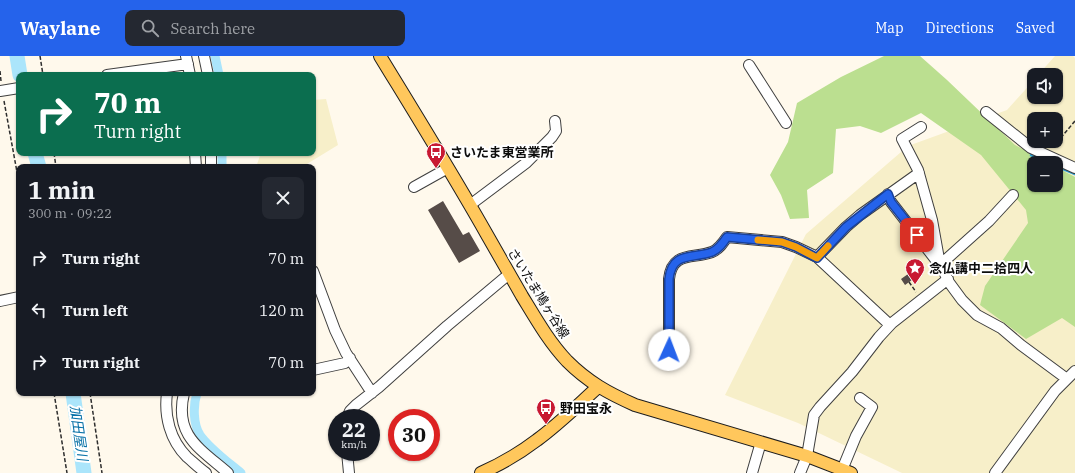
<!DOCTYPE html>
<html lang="en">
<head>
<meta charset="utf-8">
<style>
	:root { --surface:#171b24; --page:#242831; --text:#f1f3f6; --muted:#9ea1a6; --accent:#2563eb }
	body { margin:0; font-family:"IBM Plex Serif","Noto Sans JP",serif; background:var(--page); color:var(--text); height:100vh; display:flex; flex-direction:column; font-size:15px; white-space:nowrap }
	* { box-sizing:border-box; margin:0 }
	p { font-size:13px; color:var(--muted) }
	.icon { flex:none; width:22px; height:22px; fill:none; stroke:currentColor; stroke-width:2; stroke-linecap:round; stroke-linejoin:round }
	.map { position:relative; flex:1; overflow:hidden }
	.side { position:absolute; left:16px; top:108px; width:300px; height:232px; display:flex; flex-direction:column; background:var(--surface); border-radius:8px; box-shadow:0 1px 3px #0004 }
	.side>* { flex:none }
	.hud { position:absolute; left:16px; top:16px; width:300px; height:84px; border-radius:8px; box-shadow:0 1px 3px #0004; background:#0b6e4f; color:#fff; overflow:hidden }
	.buttons { position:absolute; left:1027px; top:12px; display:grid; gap:8px }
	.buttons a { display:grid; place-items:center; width:36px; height:36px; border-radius:8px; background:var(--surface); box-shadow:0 1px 3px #0004; font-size:20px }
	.speed { position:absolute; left:328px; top:353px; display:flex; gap:8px; font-size:20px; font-weight:700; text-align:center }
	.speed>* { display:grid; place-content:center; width:52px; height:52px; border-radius:50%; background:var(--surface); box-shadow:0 1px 3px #0004; line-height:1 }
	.speed small { font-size:10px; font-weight:400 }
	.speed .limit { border:6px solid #d22; background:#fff; color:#111 }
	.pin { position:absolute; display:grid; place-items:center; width:34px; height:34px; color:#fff; margin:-17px; border-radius:8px; box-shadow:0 2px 6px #0006 }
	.me { position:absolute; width:44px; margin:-22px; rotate:2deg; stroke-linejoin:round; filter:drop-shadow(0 0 3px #0008) }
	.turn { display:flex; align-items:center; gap:14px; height:84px; padding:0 12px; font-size:18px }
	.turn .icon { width:52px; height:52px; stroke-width:2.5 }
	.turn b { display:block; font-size:28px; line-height:34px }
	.round { display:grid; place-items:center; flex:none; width:42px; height:42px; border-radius:8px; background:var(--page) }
	.overview { display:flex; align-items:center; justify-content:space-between; height:68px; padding:0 12px }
	h1 { font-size:24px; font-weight:800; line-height:30px }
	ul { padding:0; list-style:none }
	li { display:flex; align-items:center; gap:12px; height:52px; padding:0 12px }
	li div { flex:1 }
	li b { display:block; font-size:15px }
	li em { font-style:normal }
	header { display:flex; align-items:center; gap:24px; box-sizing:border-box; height:56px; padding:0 20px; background:var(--accent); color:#fff }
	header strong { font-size:19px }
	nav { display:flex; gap:22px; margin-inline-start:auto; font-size:14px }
	.search { width:280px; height:36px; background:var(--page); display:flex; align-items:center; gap:10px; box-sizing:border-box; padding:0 14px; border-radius:8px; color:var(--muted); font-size:15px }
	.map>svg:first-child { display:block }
	.farmland { fill:#f7efc9; fill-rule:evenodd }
	.forest { fill:#bbdf90 }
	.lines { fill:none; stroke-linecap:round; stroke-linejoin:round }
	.stream { stroke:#2ca4d9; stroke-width:2.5 }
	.canal { stroke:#abe5fb; stroke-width:9 }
	.river { stroke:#abe5fb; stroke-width:15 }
	.building { fill:#564c48 }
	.minor-casing { stroke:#3f3f3f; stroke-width:12 }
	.major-casing { stroke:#1d1d1d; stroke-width:14 }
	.path { stroke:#2e2e2e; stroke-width:1.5; stroke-dasharray:4 2; stroke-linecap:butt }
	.minor { stroke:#fff; stroke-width:10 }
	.major { stroke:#ffc75c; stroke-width:12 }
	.route-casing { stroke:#184099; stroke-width:10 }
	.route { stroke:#2563eb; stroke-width:7 }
	.slow { stroke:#f59e0b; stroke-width:7 }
	.labels { text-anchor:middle; stroke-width:4; stroke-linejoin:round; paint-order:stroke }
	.poi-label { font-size:13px; font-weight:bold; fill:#0c0c0c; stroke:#fff; text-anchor:start }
	.street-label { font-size:13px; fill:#0c0c0c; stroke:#fff }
	.water-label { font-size:14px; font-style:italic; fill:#0b73a8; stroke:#fff }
</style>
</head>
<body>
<header>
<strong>Waylane</strong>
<div class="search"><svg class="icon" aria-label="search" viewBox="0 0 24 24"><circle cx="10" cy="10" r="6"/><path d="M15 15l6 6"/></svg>Search here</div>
<nav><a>Map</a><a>Directions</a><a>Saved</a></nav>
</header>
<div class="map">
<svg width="1075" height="417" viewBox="0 0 1075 417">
	<rect width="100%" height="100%" fill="#fff9ec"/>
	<path class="farmland" d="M 1055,0 L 1073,0 L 1075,2 L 1075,417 L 902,417 L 798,367 L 725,339 L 806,178 L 908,90 L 1007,54 L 1034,24 L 1034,41 L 1056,41 L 1056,19 L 1038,19 ZM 1034,63 L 1056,63 L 1056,85 L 1034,85 ZM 1034,107 L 1056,107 L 1056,129 L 1034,129 Z
		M 326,43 L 338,89 L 302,111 L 256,111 L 261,97 L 313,97 L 313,44 Z"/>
	<path class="forest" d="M 884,0 L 920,0 L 947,24 L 1015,89 L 1049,107 L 1034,107 L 1034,129 L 1056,129 L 1056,111 L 1075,121 L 1075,271 L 1062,262 L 1026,283 L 980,249 L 985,230 L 1028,167 L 1026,154 L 981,99 L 921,57 L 881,77 L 860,70 L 836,73 L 833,117 L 807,134 L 809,162 L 790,163 L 781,139 L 770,119 L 788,86 L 797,47 L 841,21 Z"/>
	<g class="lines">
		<path class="stream" d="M 1031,99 L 1049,107
			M 1056,110 L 1075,118"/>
		<path class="canal" d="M 215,0 L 219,19
			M 222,97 L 222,111
			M 197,337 C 193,349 193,368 200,379 C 210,393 228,406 241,417"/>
		<path class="river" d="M 17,0 L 20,19
			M 35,97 L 39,111
			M 73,337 L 84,417"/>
	</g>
	<path class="building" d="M 443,145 L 463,179 L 469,176 L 480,195 L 459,207 L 428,154 Z
		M 908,218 L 912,224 L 905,229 L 901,223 Z"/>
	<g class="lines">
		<defs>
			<path id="minor" d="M 186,0 L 190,19
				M 204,0 L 208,19
				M 749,9 L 786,67
				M 107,19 L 188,8
				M 0,35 L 19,32
				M 986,56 L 1031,92 L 1075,112
				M 921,71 L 902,83 L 918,114 L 932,164 L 939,203 L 948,225 L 962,244 L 977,259 L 1001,272 L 1021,289 L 1067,323
				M 195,97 L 196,111
				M 211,97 L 211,111
				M 414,131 L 448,112
				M 888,138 L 891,146 L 939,208
				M 470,149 L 526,107 L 552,81 L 556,75 L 555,65
				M 817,201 L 846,171 L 860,159 L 919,117
				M 941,208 L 989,165 L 1013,139
				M 313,215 L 335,274 L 346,297 L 372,337
				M 0,245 L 19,241
				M 669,294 L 669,223 C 672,195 693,203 712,196 C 719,193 723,187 727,181 L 782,186 L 796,191 L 817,201 L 890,269
				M 313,314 L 345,307 L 350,302
				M 167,337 C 164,360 170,384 187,401 C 193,406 199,412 206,417
				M 184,337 C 174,379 199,392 228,417
				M 347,362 L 350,355 L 356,349 L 379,331 L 447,270 L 509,218
				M 347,396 L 349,417
				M 842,414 L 856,380 L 872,351 L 860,342
				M 752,417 L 761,386
				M 800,417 L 807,400 L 814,359 L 820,351 L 852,316 L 879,281 L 892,267 L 948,223
				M 995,417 L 1055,335 L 1075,315"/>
			<path id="major" d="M 380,0 C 416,59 452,117 486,177 C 498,198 510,219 522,240 C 536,263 549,286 567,305 C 588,326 608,337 635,349 L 807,400 L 851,417
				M 481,417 C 501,408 520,397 537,384 C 559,368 578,349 598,331"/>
		</defs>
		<use href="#minor" class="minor-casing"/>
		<use href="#major" class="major-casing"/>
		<path class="path" d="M 40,0 L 43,19
			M 0,15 L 1,25
			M 4,45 L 19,127
			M 1053,91 L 1075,65
			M 54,97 L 56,111
			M 909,226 L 916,236
			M 54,337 L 67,417
			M 90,337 L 102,417"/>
		<use href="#minor" class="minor"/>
		<use href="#major" class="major"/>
	</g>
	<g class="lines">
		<defs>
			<path id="route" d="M 669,294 L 669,223 C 672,195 693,203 712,196 C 719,193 723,187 727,181 L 782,186 L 796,191 L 817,202 L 846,171 L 888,138 L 891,146 L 917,179"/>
		</defs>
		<use href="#route" class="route-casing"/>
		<use href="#route" class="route"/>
		<path class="slow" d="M 758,184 L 782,186 L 796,191 L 817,202 L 828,190"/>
	</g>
	<defs>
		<symbol id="bus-pin" viewBox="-11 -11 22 30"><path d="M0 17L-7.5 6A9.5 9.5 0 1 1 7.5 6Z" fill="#c81932" stroke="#fff"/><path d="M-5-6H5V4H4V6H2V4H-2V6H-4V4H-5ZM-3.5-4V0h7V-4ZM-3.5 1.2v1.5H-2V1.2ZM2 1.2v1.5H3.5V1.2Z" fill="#fff"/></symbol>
		<symbol id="sight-pin" viewBox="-11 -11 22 30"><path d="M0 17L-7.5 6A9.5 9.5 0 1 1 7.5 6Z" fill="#c81932" stroke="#fff"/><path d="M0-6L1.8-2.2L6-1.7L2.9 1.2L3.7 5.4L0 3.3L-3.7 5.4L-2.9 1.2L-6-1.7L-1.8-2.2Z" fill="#fff"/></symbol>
	</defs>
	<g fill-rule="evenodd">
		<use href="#bus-pin" x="425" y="85" width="22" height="30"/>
		<use href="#sight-pin" x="904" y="201" width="22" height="30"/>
		<use href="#bus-pin" x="535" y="341" width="22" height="30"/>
	</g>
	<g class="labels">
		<g class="poi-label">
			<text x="450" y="101">さいたま東営業所</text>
			<text x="929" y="217">念仏講中二拾四人</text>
			<text x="560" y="357">野田宝永</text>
		</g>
		<g class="street-label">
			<text transform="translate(539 237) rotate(58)" y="5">さいたま鳩ヶ谷線</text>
		</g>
		<g class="water-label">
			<text transform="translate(79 377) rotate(82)" y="5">加田屋川</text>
		</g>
	</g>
</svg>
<div class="buttons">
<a><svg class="icon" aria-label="sound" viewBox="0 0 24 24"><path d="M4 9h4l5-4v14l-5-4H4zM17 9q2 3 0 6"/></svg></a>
<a>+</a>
<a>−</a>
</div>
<div class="speed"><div>22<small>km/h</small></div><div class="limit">30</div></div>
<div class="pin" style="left:917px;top:179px;background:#d93025"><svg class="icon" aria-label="arrive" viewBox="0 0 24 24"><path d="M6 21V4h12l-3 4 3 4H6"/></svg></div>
<svg class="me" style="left:669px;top:294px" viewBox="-20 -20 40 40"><circle r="19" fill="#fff"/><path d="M0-13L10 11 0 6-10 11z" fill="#2563eb"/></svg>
<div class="hud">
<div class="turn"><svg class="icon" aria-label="right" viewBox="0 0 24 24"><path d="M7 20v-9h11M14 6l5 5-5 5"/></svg><div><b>70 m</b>Turn right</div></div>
</div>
<section class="side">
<div class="overview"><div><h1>1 min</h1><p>300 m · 09:22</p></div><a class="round"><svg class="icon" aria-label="close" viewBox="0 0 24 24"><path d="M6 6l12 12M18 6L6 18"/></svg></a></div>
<ul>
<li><svg class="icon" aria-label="right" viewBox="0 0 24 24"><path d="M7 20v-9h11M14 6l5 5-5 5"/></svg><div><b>Turn right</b></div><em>70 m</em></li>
<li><svg class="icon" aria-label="left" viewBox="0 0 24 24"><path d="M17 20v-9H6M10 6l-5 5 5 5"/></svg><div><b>Turn left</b></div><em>120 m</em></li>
<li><svg class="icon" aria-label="right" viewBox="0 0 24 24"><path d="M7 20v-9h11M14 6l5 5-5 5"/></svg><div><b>Turn right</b></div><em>70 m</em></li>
</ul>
</section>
</div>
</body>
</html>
